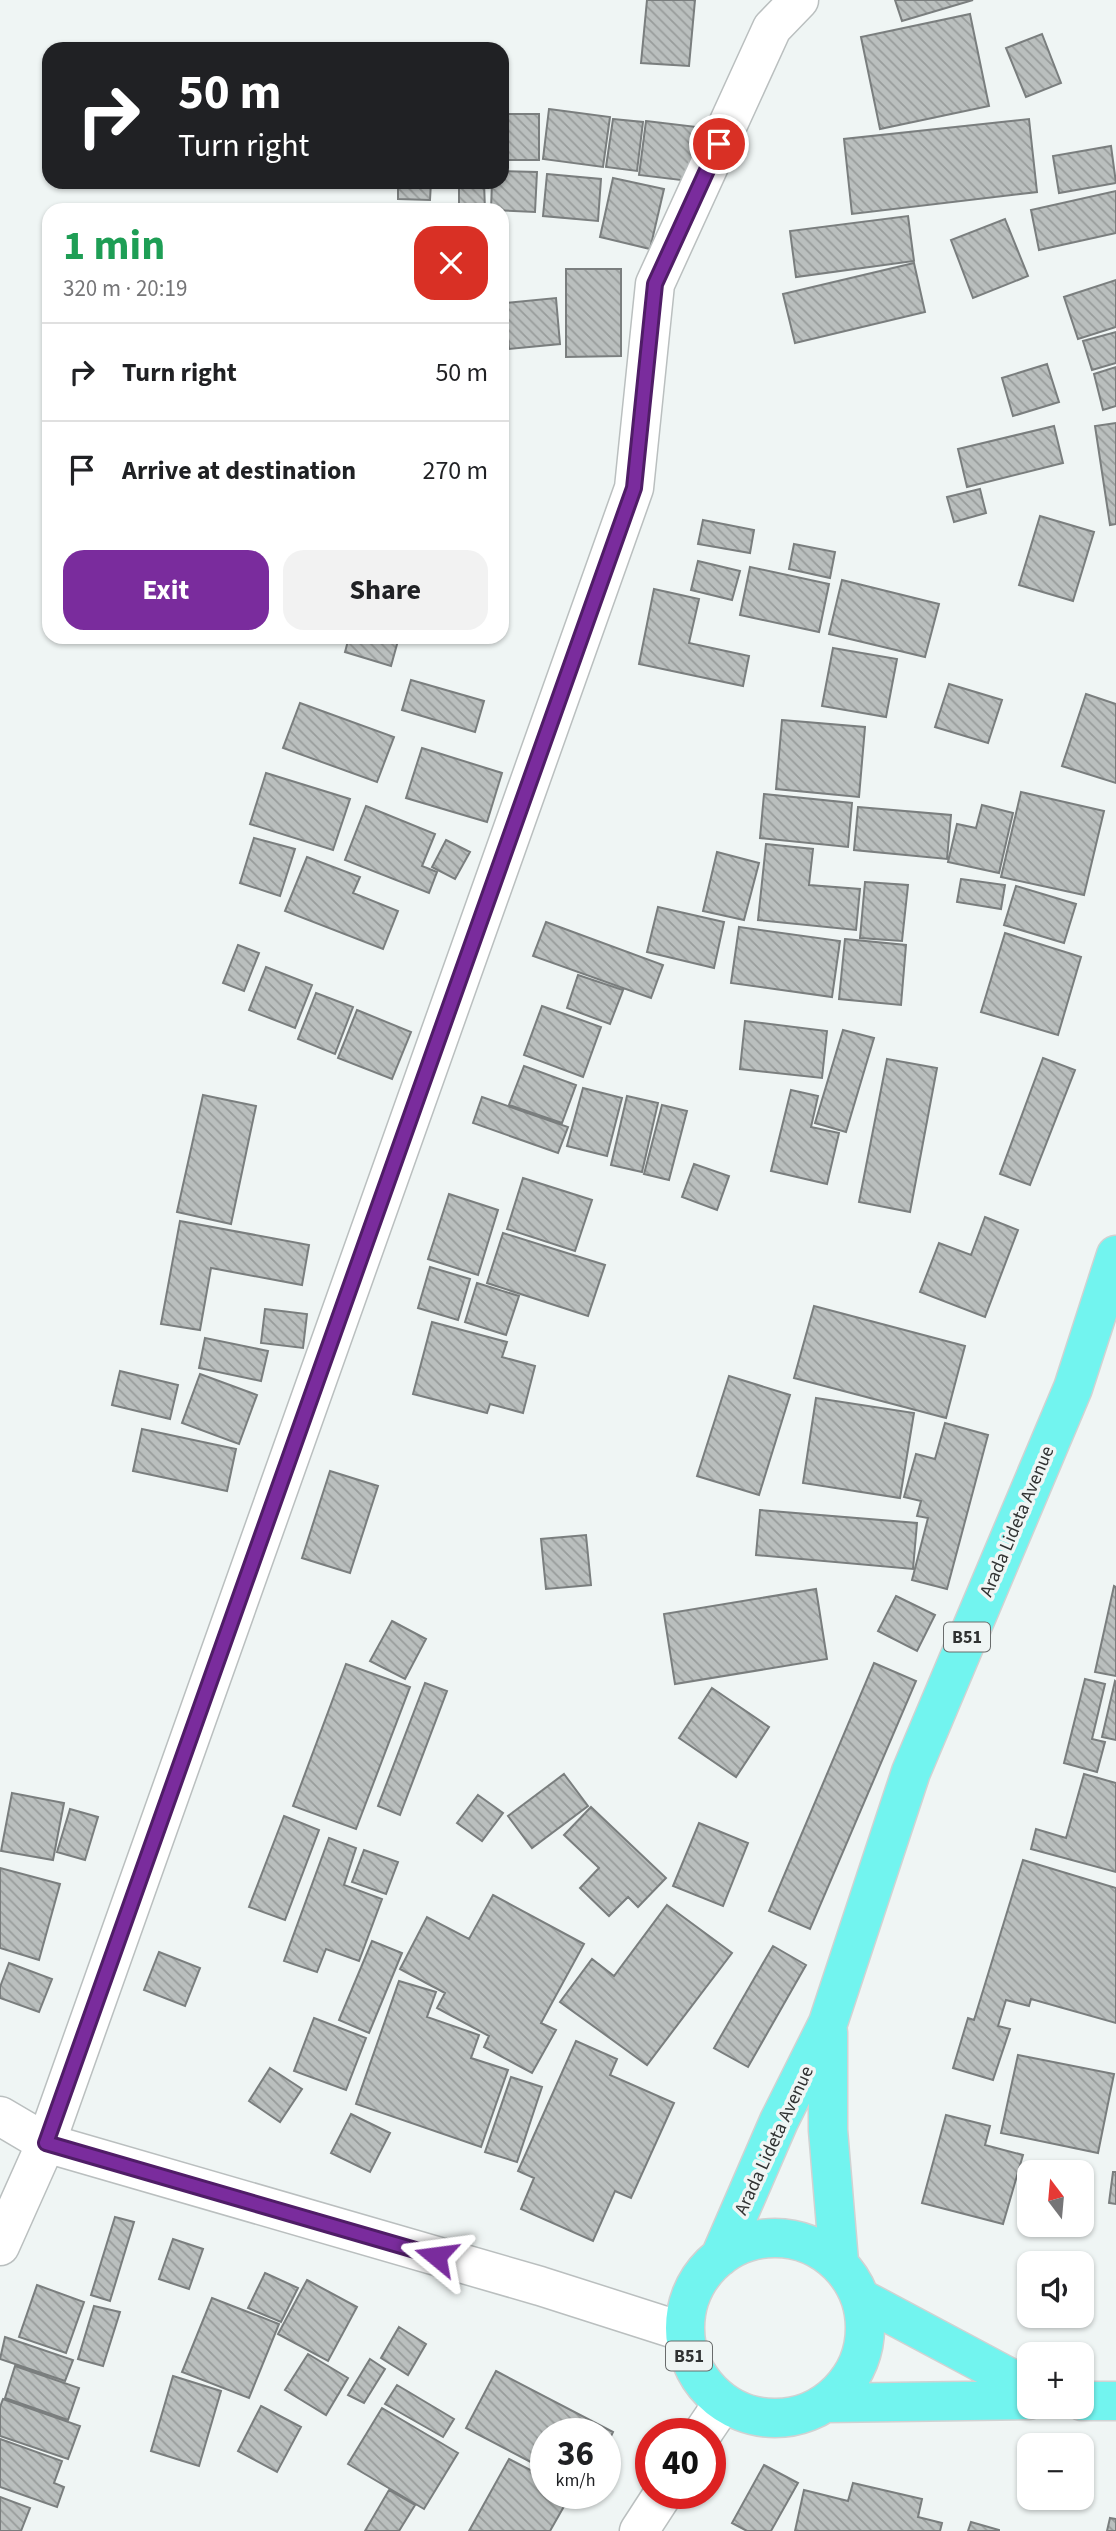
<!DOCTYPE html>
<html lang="en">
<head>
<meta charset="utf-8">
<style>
	:root { --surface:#fff; --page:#f2f2f2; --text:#202124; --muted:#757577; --line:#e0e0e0; --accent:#7a2c9d }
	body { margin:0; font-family:"Source Sans 3",sans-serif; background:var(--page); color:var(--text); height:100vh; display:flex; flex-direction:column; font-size:26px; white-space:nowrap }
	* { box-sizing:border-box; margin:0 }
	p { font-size:23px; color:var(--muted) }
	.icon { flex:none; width:38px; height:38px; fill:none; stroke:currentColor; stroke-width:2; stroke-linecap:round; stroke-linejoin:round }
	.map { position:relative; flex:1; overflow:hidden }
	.side { position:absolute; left:42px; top:203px; width:467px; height:441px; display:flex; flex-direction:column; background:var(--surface); border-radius:21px; box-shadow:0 2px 5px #0004 }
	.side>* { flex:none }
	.guide { position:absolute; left:42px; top:42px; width:467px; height:147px; border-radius:21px; box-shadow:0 2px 5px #0004; background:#202124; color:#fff; overflow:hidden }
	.needle { width:46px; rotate:344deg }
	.tools { position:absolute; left:1017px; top:2160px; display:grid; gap:14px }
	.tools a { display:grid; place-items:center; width:77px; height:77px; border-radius:14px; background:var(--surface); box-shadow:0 2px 5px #0004; font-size:35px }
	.speed { position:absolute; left:530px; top:2418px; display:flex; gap:14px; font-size:35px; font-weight:700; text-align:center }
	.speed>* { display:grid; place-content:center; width:91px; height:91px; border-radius:50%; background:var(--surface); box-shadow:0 2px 5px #0004; line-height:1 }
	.speed small { font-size:18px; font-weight:400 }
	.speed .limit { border:10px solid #d22; background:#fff; color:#111 }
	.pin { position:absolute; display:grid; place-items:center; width:60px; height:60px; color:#fff; margin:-30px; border:4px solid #fff; border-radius:50%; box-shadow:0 2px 7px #0007 }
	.me { position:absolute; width:77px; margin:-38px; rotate:286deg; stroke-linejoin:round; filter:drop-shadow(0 0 5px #0008) }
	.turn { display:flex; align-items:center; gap:24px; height:147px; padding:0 21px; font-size:32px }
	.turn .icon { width:91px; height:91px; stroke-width:2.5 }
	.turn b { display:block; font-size:49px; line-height:60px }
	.round { display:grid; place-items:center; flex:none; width:74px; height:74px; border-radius:21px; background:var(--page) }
	.head { display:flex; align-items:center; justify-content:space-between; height:119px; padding:0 21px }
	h1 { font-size:42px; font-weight:700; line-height:52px; color:#1e9e55 }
	.primary-button { display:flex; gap:14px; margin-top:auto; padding:14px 21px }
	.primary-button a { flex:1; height:80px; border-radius:21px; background:var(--accent); color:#fff; font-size:28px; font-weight:700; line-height:80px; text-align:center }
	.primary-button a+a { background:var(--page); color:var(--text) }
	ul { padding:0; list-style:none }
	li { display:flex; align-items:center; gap:21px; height:98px; padding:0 21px; border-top:2px solid var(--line) }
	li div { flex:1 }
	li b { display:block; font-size:26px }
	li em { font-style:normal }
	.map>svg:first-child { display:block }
	.building { fill:url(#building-back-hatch); stroke:#7a7e7e; stroke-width:2 }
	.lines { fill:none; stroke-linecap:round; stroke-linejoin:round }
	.minor-casing { stroke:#babfbf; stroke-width:41 }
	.tertiary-casing { stroke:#babfbf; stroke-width:41 }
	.trunk-casing { stroke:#d1d2d2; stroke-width:41 }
	.minor { stroke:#fff; stroke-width:38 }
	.tertiary { stroke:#fff; stroke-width:38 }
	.trunk { stroke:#72f4ef; stroke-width:38 }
	.route-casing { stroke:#4f1d66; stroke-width:18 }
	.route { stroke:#7a2c9d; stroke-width:12 }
	.labels { text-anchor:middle; stroke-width:7; stroke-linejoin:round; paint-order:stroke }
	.shield { fill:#eff5f4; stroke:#696c6c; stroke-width:2 }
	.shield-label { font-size:18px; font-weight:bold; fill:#303232 }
	.street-label { font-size:19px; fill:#303232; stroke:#eff5f4 }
</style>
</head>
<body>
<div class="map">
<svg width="1116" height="2531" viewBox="0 0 1116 2531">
	<defs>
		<pattern id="building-back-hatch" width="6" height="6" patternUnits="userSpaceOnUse" patternTransform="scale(1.75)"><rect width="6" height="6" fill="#babfbe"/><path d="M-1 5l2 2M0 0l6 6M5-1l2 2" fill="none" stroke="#989c9b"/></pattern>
	</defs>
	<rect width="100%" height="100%" fill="#eff5f4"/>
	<path class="building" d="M 647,0 L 695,0 L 689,66 L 641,63 Z
		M 895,0 L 973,0 L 902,21 Z
		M 970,14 L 989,106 L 880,129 L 861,37 Z
		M 1042,34 L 1061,83 L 1026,97 L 1006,48 Z
		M 549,109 L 610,117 L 603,167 L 543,159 Z
		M 502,114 L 539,114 L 539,160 L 502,160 Z
		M 613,119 L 643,122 L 637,171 L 606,167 Z
		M 1029,119 L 1037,192 L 852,214 L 844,139 Z
		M 646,121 L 697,127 L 689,181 L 639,175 Z
		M 1111,146 L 1116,183 L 1059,193 L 1053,156 Z
		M 502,171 L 537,172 L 535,212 L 491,210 L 492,182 L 502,182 Z
		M 547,174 L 601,179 L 598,221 L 543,216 Z
		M 613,178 L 664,189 L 650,249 L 600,237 Z
		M 398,182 L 431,182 L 430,200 L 398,199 Z
		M 459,182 L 484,182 L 485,210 L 459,210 Z
		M 1116,191 L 1116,233 L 1039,250 L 1031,210 Z
		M 400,205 L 432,209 L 431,210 L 399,210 Z
		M 908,216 L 914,261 L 796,277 L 790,231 Z
		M 1005,219 L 1028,276 L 973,298 L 951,240 Z
		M 914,263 L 925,312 L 795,343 L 783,294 Z
		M 566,269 L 621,269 L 621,356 L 566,357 Z
		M 1116,280 L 1116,327 L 1078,339 L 1064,297 Z
		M 556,298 L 560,344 L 509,349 L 505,303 Z
		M 1116,332 L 1116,363 L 1092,370 L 1083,341 Z
		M 1047,364 L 1059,402 L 1013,416 L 1002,378 Z
		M 1116,367 L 1116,406 L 1103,410 L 1094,374 Z
		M 1116,423 L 1116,524 L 1110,525 L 1095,426 Z
		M 1054,426 L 1063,463 L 967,487 L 958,449 Z
		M 980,489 L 986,513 L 954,522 L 947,497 Z
		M 1040,516 L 1094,532 L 1073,601 L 1019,585 Z
		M 703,520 L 754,530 L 750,553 L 698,544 Z
		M 794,544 L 835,552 L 830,578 L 789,569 Z
		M 698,561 L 740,571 L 732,600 L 691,590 Z
		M 750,567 L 829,584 L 819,632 L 740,615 Z
		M 842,580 L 939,604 L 925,657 L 829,634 Z
		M 654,589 L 699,599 L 689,643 L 749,656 L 743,686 L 639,664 Z
		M 349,637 L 399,637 L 391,666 L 345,652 Z
		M 833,648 L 897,659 L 886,717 L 822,706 Z
		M 411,680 L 484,701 L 475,732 L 402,710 Z
		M 949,684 L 1002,700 L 988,743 L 935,727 Z
		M 1086,694 L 1116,704 L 1116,783 L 1062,766 Z
		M 300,703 L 394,737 L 377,782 L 283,748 Z
		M 782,720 L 865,727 L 859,797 L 776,789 Z
		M 422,748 L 502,773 L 487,822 L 406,798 Z
		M 266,773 L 350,799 L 333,850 L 250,824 Z
		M 1021,792 L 1104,811 L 1084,895 L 1001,877 Z
		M 764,794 L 852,803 L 848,847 L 760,838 Z
		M 982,805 L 1013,813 L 999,873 L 948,862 L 957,824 L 976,828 Z
		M 366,806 L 435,834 L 422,866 L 437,872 L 429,893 L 345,860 Z
		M 858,807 L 951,815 L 947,859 L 854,850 Z
		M 254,838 L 295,849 L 280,896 L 240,883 Z
		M 446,840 L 470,852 L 455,879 L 432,867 Z
		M 766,844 L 813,849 L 809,885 L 860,889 L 856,930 L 758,920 Z
		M 717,852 L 759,863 L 744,920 L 703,911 Z
		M 307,857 L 360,877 L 353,893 L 398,911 L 383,949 L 285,911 Z
		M 961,879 L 1005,885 L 1001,909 L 957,902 Z
		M 865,882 L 908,885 L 902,941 L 860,938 Z
		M 1016,886 L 1076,904 L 1064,943 L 1004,925 Z
		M 658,907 L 724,922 L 714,968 L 647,952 Z
		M 546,922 L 663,965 L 651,998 L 533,956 Z
		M 739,927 L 840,941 L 832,997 L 731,983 Z
		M 1005,933 L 1081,957 L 1058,1035 L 981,1012 Z
		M 845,939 L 906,945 L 901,1005 L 839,999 Z
		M 238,945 L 259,953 L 244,991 L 223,983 Z
		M 266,967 L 312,985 L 295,1028 L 249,1010 Z
		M 578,975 L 623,990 L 610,1024 L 567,1008 Z
		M 316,993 L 353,1007 L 335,1054 L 298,1039 Z
		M 542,1006 L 601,1027 L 583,1077 L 524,1055 Z
		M 357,1010 L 411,1032 L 392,1079 L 338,1058 Z
		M 745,1021 L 827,1031 L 822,1078 L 740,1069 Z
		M 843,1030 L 874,1038 L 846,1132 L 815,1123 Z
		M 1043,1058 L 1075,1070 L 1030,1185 L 1000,1174 Z
		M 887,1059 L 937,1068 L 910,1212 L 859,1202 Z
		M 524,1066 L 576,1085 L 562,1123 L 509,1105 Z
		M 583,1088 L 622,1098 L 607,1156 L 567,1146 Z
		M 791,1090 L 818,1096 L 811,1127 L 839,1133 L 827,1184 L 771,1171 Z
		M 203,1095 L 256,1106 L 231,1224 L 177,1212 Z
		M 627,1096 L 658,1103 L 642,1172 L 611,1165 Z
		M 482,1097 L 568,1127 L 558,1153 L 473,1123 Z
		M 662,1105 L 687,1111 L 669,1180 L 644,1174 Z
		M 694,1164 L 729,1176 L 717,1210 L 682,1197 Z
		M 523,1178 L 592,1200 L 575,1251 L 507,1229 Z
		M 449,1194 L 498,1210 L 478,1275 L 428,1259 Z
		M 985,1217 L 1018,1230 L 985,1317 L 920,1292 L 939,1243 L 971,1255 Z
		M 180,1221 L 309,1245 L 302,1285 L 211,1268 L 200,1330 L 161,1324 Z
		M 503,1233 L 605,1265 L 588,1316 L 487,1283 Z
		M 430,1267 L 470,1279 L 458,1320 L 418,1308 Z
		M 477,1283 L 519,1296 L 506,1335 L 465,1322 Z
		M 814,1306 L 965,1346 L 946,1418 L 794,1378 Z
		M 265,1309 L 307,1314 L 303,1348 L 261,1343 Z
		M 432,1322 L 507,1342 L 502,1357 L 535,1366 L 523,1413 L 490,1404 L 487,1413 L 413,1394 Z
		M 205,1338 L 268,1351 L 261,1381 L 199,1368 Z
		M 120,1371 L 178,1385 L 170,1419 L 112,1405 Z
		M 200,1374 L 257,1395 L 239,1444 L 182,1423 Z
		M 729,1376 L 790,1395 L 759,1495 L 697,1476 Z
		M 816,1398 L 914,1413 L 900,1498 L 803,1483 Z
		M 945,1423 L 988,1435 L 947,1589 L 912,1580 L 928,1518 L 917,1516 L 921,1501 L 904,1497 L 916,1454 L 935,1459 Z
		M 142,1429 L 236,1449 L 227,1491 L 133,1471 Z
		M 330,1471 L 378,1486 L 350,1573 L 302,1558 Z
		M 760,1510 L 917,1523 L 913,1569 L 756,1555 Z
		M 586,1535 L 591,1585 L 546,1589 L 541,1539 Z
		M 1114,1586 L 1116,1587 L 1116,1676 L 1095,1672 Z
		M 816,1589 L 827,1659 L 675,1684 L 664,1614 Z
		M 896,1596 L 935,1615 L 917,1651 L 878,1631 Z
		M 392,1621 L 426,1639 L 405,1679 L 370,1661 Z
		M 874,1663 L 916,1681 L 810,1929 L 769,1911 Z
		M 346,1664 L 410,1687 L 356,1829 L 293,1806 Z
		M 1085,1679 L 1105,1684 L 1092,1739 L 1105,1742 L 1097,1772 L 1064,1763 Z
		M 1115,1681 L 1116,1682 L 1116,1740 L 1102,1737 Z
		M 425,1683 L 447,1691 L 400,1815 L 378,1806 Z
		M 712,1688 L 769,1727 L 736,1777 L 679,1738 Z
		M 564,1774 L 588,1806 L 532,1848 L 508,1816 Z
		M 1084,1774 L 1116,1783 L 1116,1872 L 1031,1849 L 1036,1829 L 1066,1838 Z
		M 12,1793 L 64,1803 L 53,1860 L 1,1851 Z
		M 478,1795 L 503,1813 L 482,1841 L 457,1823 Z
		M 591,1807 L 666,1878 L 638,1907 L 628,1897 L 609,1916 L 580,1888 L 599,1868 L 564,1835 Z
		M 70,1809 L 98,1817 L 85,1860 L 57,1852 Z
		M 284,1816 L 319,1830 L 285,1920 L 249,1907 Z
		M 699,1823 L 748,1843 L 723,1906 L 673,1886 Z
		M 329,1838 L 356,1848 L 344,1885 L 382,1899 L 359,1961 L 326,1949 L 317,1972 L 284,1961 Z
		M 364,1850 L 398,1862 L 386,1894 L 352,1882 Z
		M 1023,1860 L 1116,1888 L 1116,2023 L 1031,1999 L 1029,2006 L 1006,2000 L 998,2026 L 1010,2029 L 993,2080 L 953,2068 L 968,2018 L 974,2020 Z
		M 0,1868 L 60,1884 L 39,1960 L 0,1948 Z
		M 493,1895 L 584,1944 L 541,2023 L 556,2030 L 532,2073 L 484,2047 L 489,2036 L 437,2008 L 445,1993 L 400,1969 L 427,1917 L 469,1939 Z
		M 667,1905 L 732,1953 L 647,2065 L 560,2002 L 592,1959 L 614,1976 Z
		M 372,1941 L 402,1953 L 369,2033 L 339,2020 Z
		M 773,1946 L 806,1965 L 748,2067 L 714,2048 Z
		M 159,1952 L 200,1968 L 185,2006 L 144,1990 Z
		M 9,1963 L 52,1979 L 39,2012 L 0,1998 L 0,1987 Z
		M 399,1981 L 436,1992 L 427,2017 L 479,2035 L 471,2058 L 508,2070 L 481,2147 L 356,2104 Z
		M 314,2018 L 366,2038 L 346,2090 L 294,2071 Z
		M 576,2041 L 617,2059 L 610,2075 L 674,2103 L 631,2198 L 615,2191 L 593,2241 L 521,2209 L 534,2178 L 518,2171 Z
		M 1018,2055 L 1114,2074 L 1098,2153 L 1001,2133 Z
		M 270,2068 L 302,2089 L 280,2122 L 249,2101 Z
		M 511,2077 L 542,2087 L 517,2162 L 485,2152 Z
		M 351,2114 L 390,2133 L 370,2172 L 331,2153 Z
		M 946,2115 L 990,2126 L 985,2145 L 1023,2155 L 1003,2224 L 922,2203 Z
		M 1113,2172 L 1116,2172 L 1116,2204 L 1109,2203 Z
		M 115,2217 L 134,2222 L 110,2301 L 91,2295 Z
		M 173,2239 L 203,2249 L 189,2289 L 159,2279 Z
		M 265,2273 L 298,2288 L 281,2322 L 248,2308 Z
		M 307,2280 L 357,2307 L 328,2361 L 278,2334 Z
		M 37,2285 L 84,2302 L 66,2353 L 19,2337 Z
		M 212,2298 L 279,2324 L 249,2398 L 182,2372 Z
		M 94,2306 L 120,2312 L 103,2366 L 78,2359 Z
		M 399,2327 L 426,2344 L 408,2375 L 381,2358 Z
		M 5,2337 L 73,2360 L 65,2381 L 0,2359 Z
		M 308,2354 L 348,2378 L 326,2415 L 285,2390 Z
		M 370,2359 L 385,2369 L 364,2403 L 348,2395 Z
		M 15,2366 L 79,2388 L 68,2420 L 5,2398 Z
		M 496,2371 L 613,2432 L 606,2447 L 606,2434 L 546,2434 L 546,2470 L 466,2428 Z
		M 173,2376 L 221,2391 L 199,2466 L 151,2451 Z
		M 397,2385 L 454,2419 L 443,2437 L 385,2404 Z
		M 3,2399 L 80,2426 L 68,2459 L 0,2436 L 0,2407 Z
		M 261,2406 L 301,2427 L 277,2472 L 238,2451 Z
		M 382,2408 L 458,2453 L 424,2509 L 348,2464 Z
		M 0,2439 L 62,2461 L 54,2483 L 64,2487 L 57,2507 L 0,2487 Z
		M 509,2459 L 546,2478 L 546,2494 L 571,2494 L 550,2531 L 469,2531 Z
		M 764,2465 L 798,2483 L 771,2531 L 747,2531 L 732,2523 Z
		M 853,2483 L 922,2499 L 918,2517 L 942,2523 L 940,2531 L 795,2531 L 804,2490 L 848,2501 Z
		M 389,2490 L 415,2505 L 399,2531 L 365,2531 Z
		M 0,2497 L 30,2508 L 21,2531 L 0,2531 Z
		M 1110,2518 L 1116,2519 L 1116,2531 L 1107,2531 Z
		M 971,2522 L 999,2530 L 999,2531 L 968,2531 Z"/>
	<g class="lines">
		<defs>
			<path id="minor" d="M 0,2246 L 46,2143 L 634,488 L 655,284 L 772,28 L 799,0"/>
			<path id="tertiary" d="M 0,2116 L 46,2143 L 540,2286 L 684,2332
				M 702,2434 L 723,2403
				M 639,2531 L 663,2494"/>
			<path id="trunk" d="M 828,2032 L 828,2130 L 839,2262
				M685 2328a90 90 0 1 1 180 0a90 90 0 1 1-180 0Z
				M 720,2257 L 779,2121 L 828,2023 L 911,1772 L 1073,1388 L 1116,1255
				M 862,2299 L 1029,2388
				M 1082,2401 L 1116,2401
				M 826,2403 L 1029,2400"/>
		</defs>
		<use href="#minor" class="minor-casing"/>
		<use href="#tertiary" class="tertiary-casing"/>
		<use href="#trunk" class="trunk-casing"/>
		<use href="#minor" class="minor"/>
		<use href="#tertiary" class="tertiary"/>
		<use href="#trunk" class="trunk"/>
	</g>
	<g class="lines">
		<defs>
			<path id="route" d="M 436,2256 L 46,2143 L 634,488 L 655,284 L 719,144"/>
		</defs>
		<use href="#route" class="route-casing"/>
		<use href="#route" class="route"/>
	</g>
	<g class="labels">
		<g class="shield">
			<rect x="944" y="1622.5" width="46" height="29" rx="5"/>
			<rect x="666" y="2341.5" width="46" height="29" rx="5"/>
		</g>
		<g class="shield-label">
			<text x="967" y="1643">B51</text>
			<text x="689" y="2362">B51</text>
		</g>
		<g class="street-label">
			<text transform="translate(1016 1521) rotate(-67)" y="7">Arada Lideta Avenue</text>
			<text transform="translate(773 2140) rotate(-65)" y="7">Arada Lideta Avenue</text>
		</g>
	</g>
</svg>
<div class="tools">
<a><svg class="needle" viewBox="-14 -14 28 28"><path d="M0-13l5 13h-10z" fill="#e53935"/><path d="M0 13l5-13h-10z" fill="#757577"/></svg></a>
<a><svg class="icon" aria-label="sound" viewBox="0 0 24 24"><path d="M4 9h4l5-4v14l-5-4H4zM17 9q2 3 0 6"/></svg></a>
<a>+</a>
<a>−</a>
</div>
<div class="speed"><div>36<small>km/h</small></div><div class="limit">40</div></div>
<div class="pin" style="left:719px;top:144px;background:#d93025"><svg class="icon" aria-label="arrive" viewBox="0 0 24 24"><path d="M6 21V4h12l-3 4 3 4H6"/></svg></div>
<svg class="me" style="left:436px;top:2256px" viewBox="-20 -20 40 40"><path d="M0-17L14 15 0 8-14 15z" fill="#7a2c9d" stroke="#fff" stroke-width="4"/></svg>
<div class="guide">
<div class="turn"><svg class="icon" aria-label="right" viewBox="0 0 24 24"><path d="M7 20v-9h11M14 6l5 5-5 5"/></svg><div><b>50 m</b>Turn right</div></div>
</div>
<section class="side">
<div class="head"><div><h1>1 min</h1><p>320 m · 20:19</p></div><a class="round" style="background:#d93025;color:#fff"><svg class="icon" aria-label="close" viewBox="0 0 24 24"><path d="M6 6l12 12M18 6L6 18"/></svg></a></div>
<ul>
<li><svg class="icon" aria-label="right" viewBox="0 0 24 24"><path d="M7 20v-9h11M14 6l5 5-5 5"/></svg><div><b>Turn right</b></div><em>50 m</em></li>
<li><svg class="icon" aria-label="arrive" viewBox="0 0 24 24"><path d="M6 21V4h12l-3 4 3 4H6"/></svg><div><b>Arrive at destination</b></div><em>270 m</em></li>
</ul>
<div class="primary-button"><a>Exit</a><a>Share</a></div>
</section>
</div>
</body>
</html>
